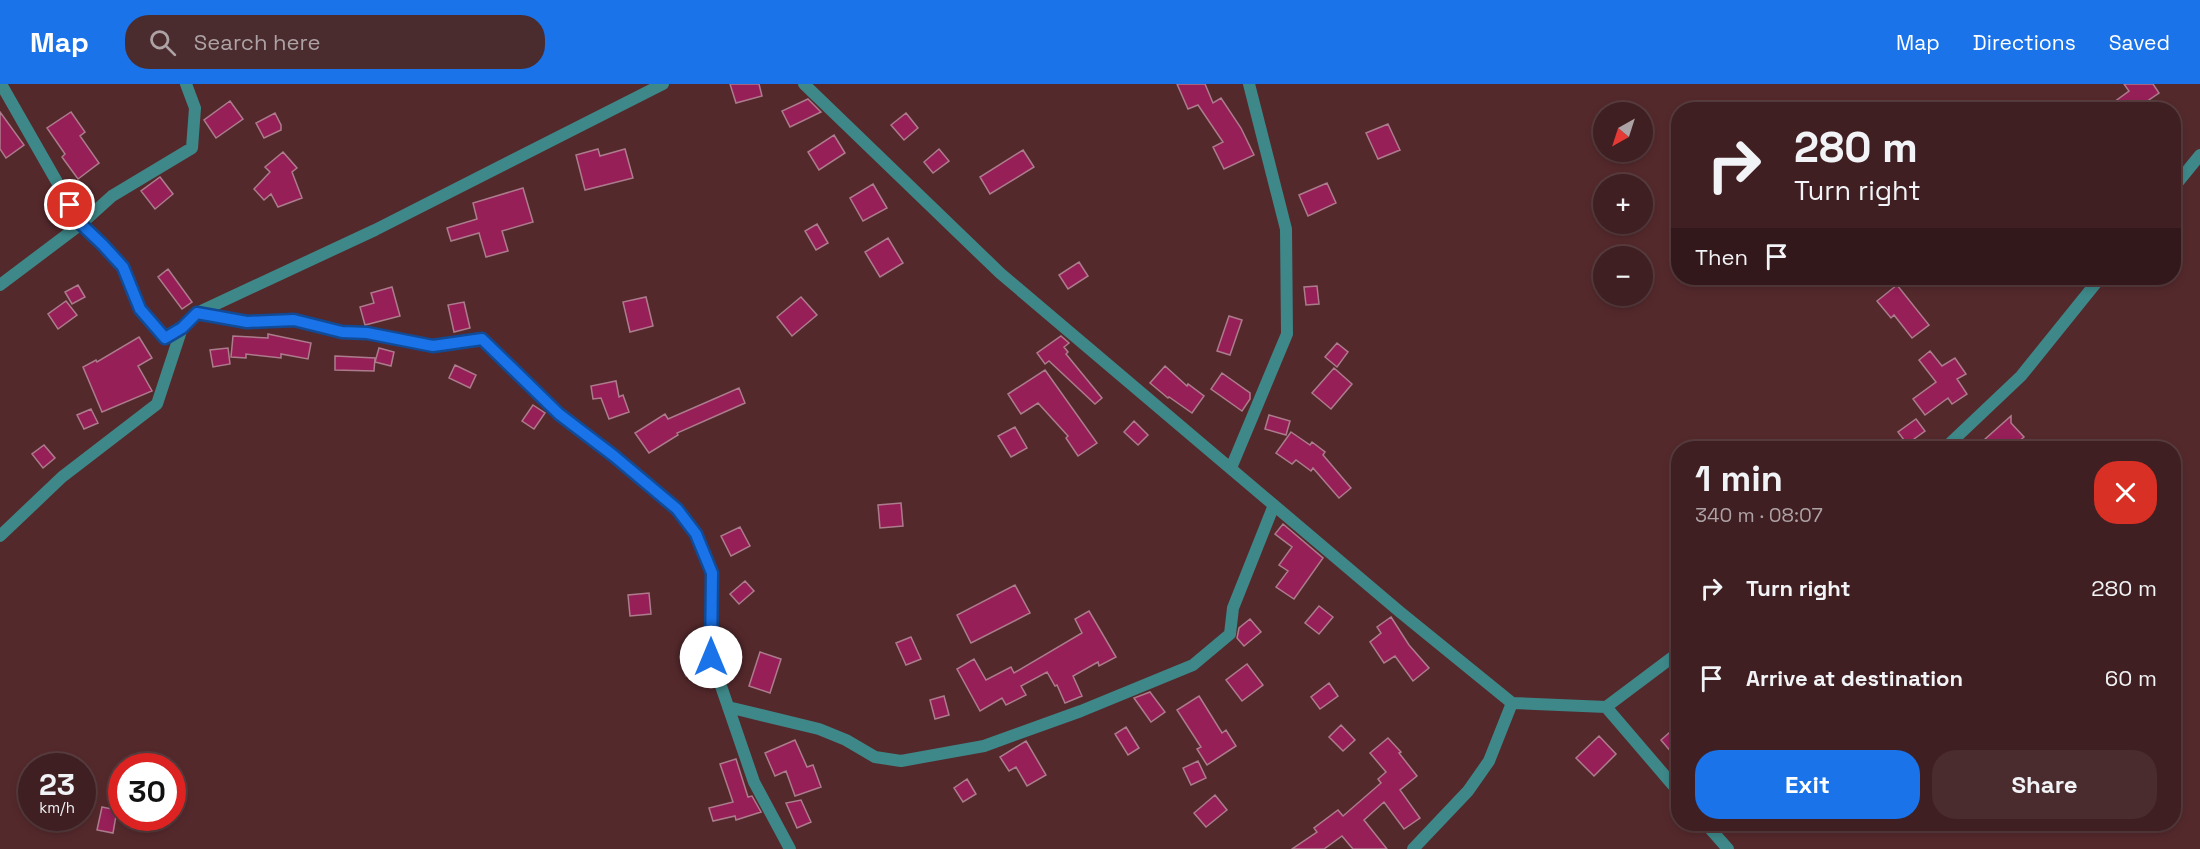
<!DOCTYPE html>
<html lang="en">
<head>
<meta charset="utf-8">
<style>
	:root { --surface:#3f1f21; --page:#4a2c2e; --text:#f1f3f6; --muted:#ada2a5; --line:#583d3f; --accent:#1a73e8 }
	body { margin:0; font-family:"Space Grotesk",sans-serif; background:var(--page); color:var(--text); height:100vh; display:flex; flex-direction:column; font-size:22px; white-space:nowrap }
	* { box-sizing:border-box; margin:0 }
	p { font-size:20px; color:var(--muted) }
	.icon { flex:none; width:33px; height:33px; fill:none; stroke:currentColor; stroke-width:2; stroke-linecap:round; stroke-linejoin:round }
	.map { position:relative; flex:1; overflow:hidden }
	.drawer { position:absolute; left:1671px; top:357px; width:510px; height:390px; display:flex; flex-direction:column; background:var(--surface); border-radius:24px; box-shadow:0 3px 9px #0003,0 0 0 2px var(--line) }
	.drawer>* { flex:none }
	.guide { position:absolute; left:1671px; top:18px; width:510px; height:183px; border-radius:24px; box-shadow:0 3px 9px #0003,0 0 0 2px var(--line); background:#3f1f21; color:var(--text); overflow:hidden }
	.needle { width:39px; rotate:219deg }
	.tools { position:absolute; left:1593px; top:18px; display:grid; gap:12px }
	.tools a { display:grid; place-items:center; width:60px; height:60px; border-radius:50%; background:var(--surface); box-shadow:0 3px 9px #0003,0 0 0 2px var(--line); font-size:30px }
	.speed { position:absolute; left:18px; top:669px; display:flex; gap:12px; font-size:30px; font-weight:700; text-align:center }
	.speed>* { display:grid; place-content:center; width:78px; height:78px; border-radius:50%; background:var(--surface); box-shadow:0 3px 9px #0003,0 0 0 2px var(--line); line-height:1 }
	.speed small { font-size:15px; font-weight:400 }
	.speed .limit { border:9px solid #d22; background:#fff; color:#111 }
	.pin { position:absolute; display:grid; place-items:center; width:51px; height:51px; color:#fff; margin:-26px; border:3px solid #fff; border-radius:50%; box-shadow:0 2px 6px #0007 }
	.me { position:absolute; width:66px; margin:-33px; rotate:0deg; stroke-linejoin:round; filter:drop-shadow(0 0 4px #0008) }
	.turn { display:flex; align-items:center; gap:21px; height:126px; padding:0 24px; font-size:27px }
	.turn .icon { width:78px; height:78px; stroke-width:2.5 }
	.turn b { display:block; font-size:42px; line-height:51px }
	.then { display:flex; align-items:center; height:57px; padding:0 24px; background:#0003; gap:12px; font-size:22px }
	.round { display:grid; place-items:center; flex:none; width:63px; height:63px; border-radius:24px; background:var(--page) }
	.head { display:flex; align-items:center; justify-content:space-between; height:102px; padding:0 24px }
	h1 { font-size:36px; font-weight:600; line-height:45px }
	.primary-button { display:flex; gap:12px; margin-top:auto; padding:12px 24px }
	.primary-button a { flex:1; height:69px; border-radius:24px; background:var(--accent); color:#fff; font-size:24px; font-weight:600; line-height:69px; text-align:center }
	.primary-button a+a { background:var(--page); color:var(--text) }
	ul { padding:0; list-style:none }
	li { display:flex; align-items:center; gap:18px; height:90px; padding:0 24px }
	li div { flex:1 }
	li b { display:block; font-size:22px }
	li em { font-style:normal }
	header { display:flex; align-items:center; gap:36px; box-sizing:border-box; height:84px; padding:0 30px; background:var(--accent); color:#fff }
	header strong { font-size:28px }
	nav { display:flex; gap:33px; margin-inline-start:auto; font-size:21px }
	.search { width:420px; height:54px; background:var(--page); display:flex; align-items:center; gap:15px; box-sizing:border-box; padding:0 21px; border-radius:24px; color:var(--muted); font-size:22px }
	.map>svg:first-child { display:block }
	.building { fill:#971f58; stroke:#ac7c8c; stroke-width:1.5 }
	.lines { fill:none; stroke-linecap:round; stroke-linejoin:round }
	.street { stroke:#3e8889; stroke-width:12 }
	.route-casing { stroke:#114b97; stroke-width:15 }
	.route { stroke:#1a73e8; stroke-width:10 }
</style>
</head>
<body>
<header>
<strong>Map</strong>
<div class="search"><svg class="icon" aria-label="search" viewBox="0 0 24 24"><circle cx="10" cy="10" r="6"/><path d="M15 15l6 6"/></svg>Search here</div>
<nav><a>Map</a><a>Directions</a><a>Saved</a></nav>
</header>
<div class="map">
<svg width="2200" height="765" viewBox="0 0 2200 765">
	<rect width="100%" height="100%" fill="#54292c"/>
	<path class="building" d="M 730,0 L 759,0 L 762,12 L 736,19 Z
		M 1177,0 L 1205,0 L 1213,19 L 1221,14 L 1241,44 L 1254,71 L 1224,85 L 1213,63 L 1223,58 L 1198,21 L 1188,25 Z
		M 2124,0 L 2153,0 L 2159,9 L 2134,26 L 2103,26 L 2129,7 Z
		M 808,15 L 821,28 L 790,43 L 782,27 Z
		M 230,17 L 243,35 L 216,54 L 204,36 Z
		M 0,28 L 24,61 L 6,74 L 0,65 Z
		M 71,28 L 85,48 L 80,52 L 99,79 L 78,95 L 62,73 L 65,70 L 47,44 Z
		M 275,29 L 281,41 L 281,46 L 264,54 L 256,39 Z
		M 906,29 L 918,44 L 904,56 L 891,41 Z
		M 1388,40 L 1400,66 L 1378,75 L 1366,49 Z
		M 834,51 L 845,69 L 819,86 L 808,68 Z
		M 598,65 L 600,72 L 625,65 L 633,94 L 585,106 L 576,71 Z
		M 939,65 L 949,77 L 933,89 L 924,78 Z
		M 1023,66 L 1034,83 L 990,110 L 980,93 Z
		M 283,68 L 297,84 L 292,88 L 302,114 L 278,123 L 271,110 L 264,116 L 254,105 L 270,88 L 265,83 Z
		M 160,93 L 173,110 L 155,125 L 141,107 Z
		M 1327,99 L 1336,119 L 1308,132 L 1299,111 Z
		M 873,100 L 887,124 L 863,137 L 850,114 Z
		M 523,104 L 533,138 L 502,147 L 508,167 L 486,173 L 479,149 L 451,157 L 447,144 L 477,135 L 473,119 Z
		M 817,140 L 828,159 L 816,166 L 805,147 Z
		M 888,154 L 903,179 L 880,193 L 865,168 Z
		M 1079,178 L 1088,192 L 1068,205 L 1059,191 Z
		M 168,185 L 192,218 L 182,225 L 158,193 Z
		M 78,201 L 85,213 L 72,220 L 65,208 Z
		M 1897,201 L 1929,241 L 1912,254 L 1894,231 L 1891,234 L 1877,217 Z
		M 1317,202 L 1319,220 L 1306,221 L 1304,203 Z
		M 392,203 L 400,232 L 365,241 L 360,223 L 374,219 L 371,209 Z
		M 646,213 L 653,242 L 630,248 L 623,218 Z
		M 801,213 L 817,231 L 792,252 L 777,233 Z
		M 66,217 L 77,231 L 58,245 L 48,230 Z
		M 464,218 L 470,244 L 454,248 L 448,221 Z
		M 1229,232 L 1242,236 L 1230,271 L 1217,267 Z
		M 268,250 L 311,259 L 308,275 L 281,270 L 281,274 L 246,270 L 246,274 L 231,273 L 233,252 L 268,254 Z
		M 1061,252 L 1069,259 L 1064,263 L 1068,268 L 1066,270 L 1102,314 L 1095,320 L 1049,277 L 1045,280 L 1037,269 Z
		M 139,253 L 152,274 L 138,282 L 152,307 L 102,328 L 83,283 L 96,276 L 97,278 Z
		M 1337,259 L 1348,268 L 1337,283 L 1325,273 Z
		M 228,264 L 230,280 L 213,283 L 210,266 Z
		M 379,264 L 394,268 L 391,282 L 375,278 Z
		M 1930,267 L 1942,282 L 1955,274 L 1966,290 L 1957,295 L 1967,310 L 1952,320 L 1948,314 L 1925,331 L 1913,315 L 1936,298 L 1919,276 Z
		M 335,272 L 375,274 L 374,287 L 335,286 Z
		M 455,281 L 476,291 L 470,304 L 449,294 Z
		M 1165,282 L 1187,302 L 1188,300 L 1204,312 L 1192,329 L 1169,313 L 1168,314 L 1150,299 Z
		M 1334,284 L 1352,300 L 1331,325 L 1312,309 Z
		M 1045,286 L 1097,359 L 1078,372 L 1066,354 L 1068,352 L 1038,319 L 1021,330 L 1008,310 Z
		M 1222,289 L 1250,309 L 1250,315 L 1242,327 L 1211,305 Z
		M 616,297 L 619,313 L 623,311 L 629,328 L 609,335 L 601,314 L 593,315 L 591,302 Z
		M 739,304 L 745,319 L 677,349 L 678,351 L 649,369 L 635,349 L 665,330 L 668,335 Z
		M 533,321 L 545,329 L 534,345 L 522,337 Z
		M 91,325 L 98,339 L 84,345 L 77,331 Z
		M 1269,331 L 1290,337 L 1286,351 L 1265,345 Z
		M 2011,332 L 2011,339 L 2024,353 L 2011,364 L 1975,364 Z
		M 1916,335 L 1925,347 L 1907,360 L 1898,348 Z
		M 1134,337 L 1148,351 L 1138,361 L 1124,348 Z
		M 1015,343 L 1027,364 L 1011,373 L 998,352 Z
		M 1291,348 L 1310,361 L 1312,358 L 1325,368 L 1323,371 L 1351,404 L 1339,414 L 1313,384 L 1311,387 L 1296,376 L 1292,380 L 1276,369 Z
		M 44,361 L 55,374 L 43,384 L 32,370 Z
		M 901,419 L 903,442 L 880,444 L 878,421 Z
		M 1283,440 L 1323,474 L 1294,515 L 1276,503 L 1288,487 L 1279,481 L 1292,463 L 1275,450 Z
		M 740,443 L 750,462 L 731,472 L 721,452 Z
		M 745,497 L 754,507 L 739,520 L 730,510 Z
		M 1015,501 L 1030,529 L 971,559 L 957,531 Z
		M 649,509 L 651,530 L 630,532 L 628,511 Z
		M 1319,522 L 1333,533 L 1319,550 L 1305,539 Z
		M 1089,527 L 1116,573 L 1099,582 L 1098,578 L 1073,592 L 1082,612 L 1065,619 L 1057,601 L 1055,602 L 1047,588 L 1021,602 L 1026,611 L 1006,621 L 1002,614 L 980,627 L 957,585 L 974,575 L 986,596 L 1011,583 L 1014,589 L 1082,549 L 1075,535 Z
		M 1391,533 L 1409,561 L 1429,584 L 1413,597 L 1395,572 L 1384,579 L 1370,558 L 1381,549 L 1377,543 Z
		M 1250,535 L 1261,548 L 1244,562 L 1237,554 L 1239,544 Z
		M 911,553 L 921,575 L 906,581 L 896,559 Z
		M 760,568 L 781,575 L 770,609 L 749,602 Z
		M 699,569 L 703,589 L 686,592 L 681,573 Z
		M 1247,580 L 1263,601 L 1242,617 L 1226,596 Z
		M 1329,599 L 1338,612 L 1320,625 L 1311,613 Z
		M 1150,608 L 1165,628 L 1151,638 L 1134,614 Z
		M 944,612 L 949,631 L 935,635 L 930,616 Z
		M 1199,612 L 1222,649 L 1226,646 L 1236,662 L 1207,681 L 1197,665 L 1201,663 L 1177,626 Z
		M 1341,641 L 1355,656 L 1343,667 L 1329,653 Z
		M 1678,641 L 1678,676 L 1661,656 Z
		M 1126,643 L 1139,664 L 1128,671 L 1115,650 Z
		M 1599,652 L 1616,670 L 1594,692 L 1576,674 Z
		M 1388,654 L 1401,668 L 1399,669 L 1417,692 L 1400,706 L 1420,734 L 1404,745 L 1384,718 L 1364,736 L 1387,765 L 1353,765 L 1342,752 L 1324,765 L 1292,765 L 1317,748 L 1314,744 L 1338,726 L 1343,732 L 1381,699 L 1378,695 L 1386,688 L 1370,669 Z
		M 795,656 L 807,683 L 813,681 L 821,703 L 795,712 L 786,687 L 775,692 L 765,669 Z
		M 1026,657 L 1046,691 L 1027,702 L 1016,683 L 1009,687 L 1000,673 Z
		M 736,675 L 748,713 L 752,712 L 761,728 L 736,736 L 735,732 L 713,737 L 709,724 L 733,718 L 720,680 Z
		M 1198,677 L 1206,694 L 1191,701 L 1183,684 Z
		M 967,695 L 976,710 L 963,718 L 954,704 Z
		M 1215,711 L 1227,726 L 1206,743 L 1194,729 Z
		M 801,716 L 811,738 L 797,744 L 786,719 Z
		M 102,723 L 117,726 L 113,749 L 97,746 Z"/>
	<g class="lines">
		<path class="street" d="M 1,0 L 81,140 L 103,161 L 123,183 L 140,225 L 165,253 L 182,244
			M 804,0 L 1000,189 L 1400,528 L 1512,619 L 1606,623 L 1678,707
			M 2174,103 L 2200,71
			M 0,201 L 81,140 L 112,112 L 192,64 L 195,24 L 186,0
			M 197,229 L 247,238 L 294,236 L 342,248 L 367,249 L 433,262 L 482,255 L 559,330 L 614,372 L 677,425 L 696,450 L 712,489 L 711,573 L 754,698 L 790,765
			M 1945,364 L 2021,292 L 2100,194
			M 1231,384 L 1287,250 L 1286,145 L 1249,0
			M 0,452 L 62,393 L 157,320 L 182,244 L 197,229 L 375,146 L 663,0
			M 728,623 L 819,645 L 846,656 L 875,673 L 901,677 L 984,662 L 1081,627 L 1193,581 L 1230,550 L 1233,524 L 1274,421
			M 1606,623 L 1678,569
			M 1706,740 L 1728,765
			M 1413,765 L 1468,707 L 1489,677 L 1512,619"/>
	</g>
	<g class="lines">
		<defs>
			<path id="route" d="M 70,121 L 81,140 L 103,161 L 123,183 L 140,225 L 165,254 L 182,244 L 197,229 L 247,238 L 294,236 L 342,248 L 367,249 L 433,262 L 482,255 L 559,330 L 614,372 L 677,425 L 696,450 L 712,489 L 711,573"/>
		</defs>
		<use href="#route" class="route-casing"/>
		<use href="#route" class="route"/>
	</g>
</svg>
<div class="tools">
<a><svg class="needle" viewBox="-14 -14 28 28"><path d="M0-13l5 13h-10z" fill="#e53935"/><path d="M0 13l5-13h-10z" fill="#ada2a5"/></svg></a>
<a>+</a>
<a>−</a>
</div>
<div class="speed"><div>23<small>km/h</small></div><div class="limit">30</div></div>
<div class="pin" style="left:70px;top:121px;background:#d93025"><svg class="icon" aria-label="arrive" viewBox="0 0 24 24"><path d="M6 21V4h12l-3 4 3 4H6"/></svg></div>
<svg class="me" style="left:711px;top:573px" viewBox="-20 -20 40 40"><circle r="19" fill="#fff"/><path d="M0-13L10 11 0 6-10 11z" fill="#1a73e8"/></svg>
<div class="guide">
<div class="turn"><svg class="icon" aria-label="right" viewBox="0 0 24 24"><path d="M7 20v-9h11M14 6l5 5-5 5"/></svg><div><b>280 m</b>Turn right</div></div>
<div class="then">Then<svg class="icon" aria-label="arrive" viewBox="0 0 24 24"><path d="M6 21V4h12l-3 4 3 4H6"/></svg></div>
</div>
<section class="drawer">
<div class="head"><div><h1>1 min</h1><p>340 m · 08:07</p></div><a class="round" style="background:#d93025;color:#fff"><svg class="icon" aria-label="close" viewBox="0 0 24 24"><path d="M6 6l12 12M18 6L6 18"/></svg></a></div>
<ul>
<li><svg class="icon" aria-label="right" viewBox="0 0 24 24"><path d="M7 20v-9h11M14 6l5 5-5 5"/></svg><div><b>Turn right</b></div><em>280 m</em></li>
<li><svg class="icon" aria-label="arrive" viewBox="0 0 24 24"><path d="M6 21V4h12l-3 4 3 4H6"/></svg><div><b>Arrive at destination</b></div><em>60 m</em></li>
</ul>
<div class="primary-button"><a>Exit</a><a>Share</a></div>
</section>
</div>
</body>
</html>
